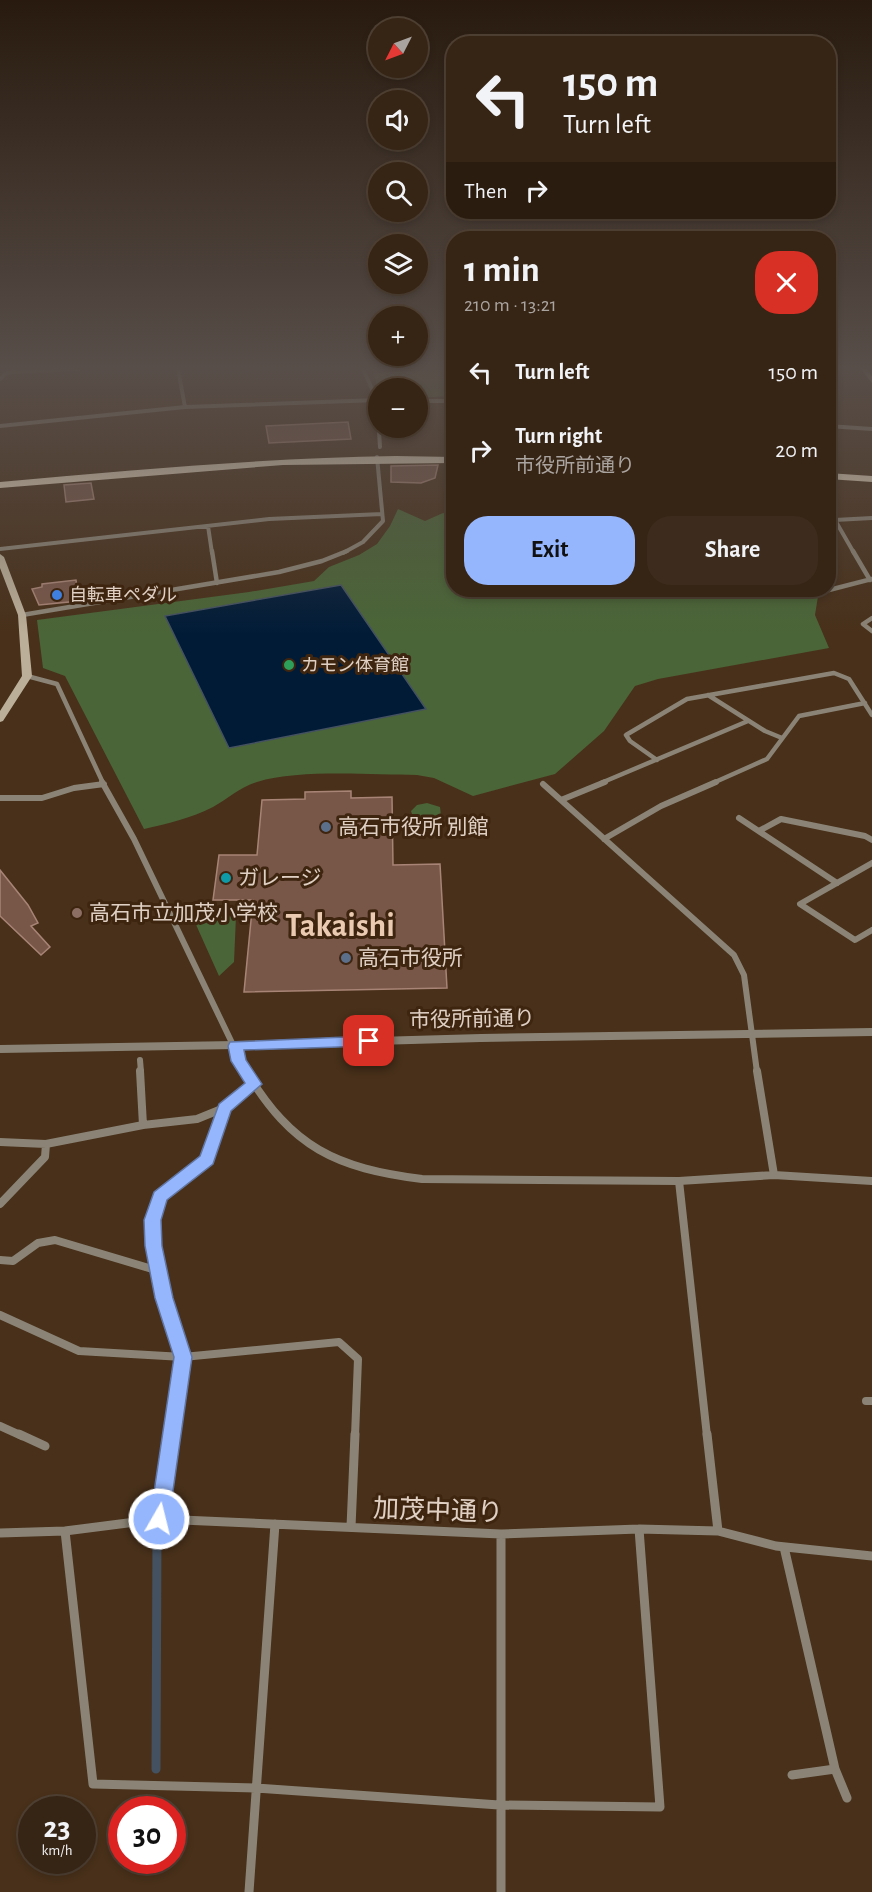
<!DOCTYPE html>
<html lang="en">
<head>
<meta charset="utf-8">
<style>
	:root { --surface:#362414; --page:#3d2c1d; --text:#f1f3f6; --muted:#aaa4a0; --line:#504134; --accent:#95b6fd }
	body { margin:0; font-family:"Alegreya Sans","Noto Sans JP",sans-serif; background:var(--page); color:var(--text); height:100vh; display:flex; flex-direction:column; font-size:22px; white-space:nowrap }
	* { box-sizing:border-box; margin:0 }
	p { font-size:20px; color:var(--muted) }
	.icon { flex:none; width:33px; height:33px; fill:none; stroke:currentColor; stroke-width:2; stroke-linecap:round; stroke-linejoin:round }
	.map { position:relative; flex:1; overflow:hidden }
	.panel { position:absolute; left:446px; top:231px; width:390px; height:366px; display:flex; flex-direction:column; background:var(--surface); border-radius:24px; box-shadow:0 3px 9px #0003,0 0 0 2px var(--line) }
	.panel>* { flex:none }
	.hud { position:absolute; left:446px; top:36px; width:390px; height:183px; border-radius:24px; box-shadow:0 3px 9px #0003,0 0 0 2px var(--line); background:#362414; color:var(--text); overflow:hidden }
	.needle { width:39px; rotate:228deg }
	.fabs { position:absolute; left:368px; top:18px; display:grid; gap:12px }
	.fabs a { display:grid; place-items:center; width:60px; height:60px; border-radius:50%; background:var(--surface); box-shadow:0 3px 9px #0003,0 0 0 2px var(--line); font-size:30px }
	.speed { position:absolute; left:18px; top:1796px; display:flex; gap:12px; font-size:30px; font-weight:700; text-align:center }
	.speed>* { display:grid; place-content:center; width:78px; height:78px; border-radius:50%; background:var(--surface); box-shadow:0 3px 9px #0003,0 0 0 2px var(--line); line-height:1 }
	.speed small { font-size:15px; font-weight:400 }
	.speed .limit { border:9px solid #d22; background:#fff; color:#111 }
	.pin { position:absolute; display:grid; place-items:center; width:51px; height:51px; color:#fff; margin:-26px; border-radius:12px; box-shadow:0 3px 9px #0006 }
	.me { position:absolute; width:66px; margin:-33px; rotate:8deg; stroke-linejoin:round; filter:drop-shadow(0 0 4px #0008) }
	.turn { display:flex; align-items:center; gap:21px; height:126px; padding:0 18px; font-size:27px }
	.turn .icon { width:78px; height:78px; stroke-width:2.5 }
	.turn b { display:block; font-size:42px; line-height:51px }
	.then { display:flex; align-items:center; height:57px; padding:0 18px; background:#0003; gap:12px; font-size:22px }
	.round { display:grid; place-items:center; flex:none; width:63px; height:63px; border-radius:24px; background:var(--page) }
	.summary { display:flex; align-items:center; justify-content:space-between; height:102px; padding:0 18px }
	h1 { font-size:36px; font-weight:600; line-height:45px }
	.button { display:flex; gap:12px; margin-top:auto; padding:12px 18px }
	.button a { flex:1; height:69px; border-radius:24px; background:var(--accent); color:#111; font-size:24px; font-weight:600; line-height:69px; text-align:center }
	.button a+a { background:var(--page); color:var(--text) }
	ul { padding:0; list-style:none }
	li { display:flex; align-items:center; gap:18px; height:78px; padding:0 18px }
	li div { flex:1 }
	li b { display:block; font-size:22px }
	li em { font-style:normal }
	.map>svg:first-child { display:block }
	.green { fill:#4a6537 }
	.water { fill:#011b37; stroke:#445161; stroke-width:1.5 }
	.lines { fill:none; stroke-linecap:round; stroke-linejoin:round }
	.stream { stroke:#445161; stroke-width:9 }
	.building { fill:#785749; stroke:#a88476; stroke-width:1.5 }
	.minor-far4 { stroke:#8b8476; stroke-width:4 }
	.minor-far3 { stroke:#8b8476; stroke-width:4.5 }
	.minor-far2 { stroke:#8b8476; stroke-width:6 }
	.minor-far1 { stroke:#8b8476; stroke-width:8 }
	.minor { stroke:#8b8476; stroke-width:9 }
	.tertiary { fill:#8b8476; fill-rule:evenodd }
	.secondary { fill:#bbaf99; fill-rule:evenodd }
	.trunk { fill:#eee1c8; fill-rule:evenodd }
	.route { fill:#95b6fd; stroke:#6176a4; stroke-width:1.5 }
	.shop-dot { fill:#3f7fe0; stroke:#3e2510; stroke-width:2 }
	.leisure-dot { fill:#2e9e5b; stroke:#3e2510; stroke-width:2 }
	.service-dot { fill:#5c6f8a; stroke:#3e2510; stroke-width:2 }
	.culture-dot { fill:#0f9aa8; stroke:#3e2510; stroke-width:2 }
	.education-dot { fill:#8d6e63; stroke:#3e2510; stroke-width:2 }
	.labels { text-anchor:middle; stroke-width:6; stroke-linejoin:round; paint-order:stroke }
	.far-poi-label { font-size:18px; fill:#e0d0c4; stroke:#3e2510; text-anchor:start }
	.poi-label { font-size:21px; fill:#e0d0c4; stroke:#3e2510; text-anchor:start }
	.street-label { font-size:21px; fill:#e0d0c4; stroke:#3e2510 }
	.near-street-label { font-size:26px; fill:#e0d0c4; stroke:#3e2510 }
	.town-label { font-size:33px; font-weight:bold; fill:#eacab1; stroke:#3e2510 }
</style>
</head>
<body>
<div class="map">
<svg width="872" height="1892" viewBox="0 0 872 1892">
	<rect width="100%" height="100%" fill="#48301a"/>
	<path class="green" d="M 453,369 L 450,396 L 417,398 L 417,388 L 378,388 L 373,373 Z
		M 398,509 L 425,521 L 443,513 L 453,515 L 453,590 L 819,590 L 815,615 L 829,648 L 658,679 L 635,686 L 604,731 L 555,774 L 473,796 L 434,778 L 417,775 C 372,775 299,769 257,782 C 240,787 228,799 213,807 C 191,818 167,824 144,829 L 65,676 L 43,668 L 37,620 L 249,592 L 314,581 L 329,567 L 359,555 L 377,544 L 390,526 Z
		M 427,803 L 440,807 L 441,816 C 433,823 422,823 413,817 L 411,811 L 417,805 Z
		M 236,916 L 234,962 L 219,976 L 193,918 Z"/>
	<path class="water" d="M 341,585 L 426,709 L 229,748 L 165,616 Z"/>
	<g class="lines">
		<path class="stream" d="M 156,1769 L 157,1530"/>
	</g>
	<path class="building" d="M 348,422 L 351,439 L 269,443 L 266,426 Z
		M 438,465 L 435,478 L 421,483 L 391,482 L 391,466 Z
		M 91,483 L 94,499 L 66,502 L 64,485 Z
		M 76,580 L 79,601 L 39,605 L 32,589 L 42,587 L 42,584 Z
		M 351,791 L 351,798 L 392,797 L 393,865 L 440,864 L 447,988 L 244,992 L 253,900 L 213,900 L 219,855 L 257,855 L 262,800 L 305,799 L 305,792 Z
		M 0,870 L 28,905 L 38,923 L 31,926 L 50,947 L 41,955 L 0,916 Z"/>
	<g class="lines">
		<path class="minor-far4" d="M 178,369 L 185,407
			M 363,369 L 377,400 L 380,447
			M 0,379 L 6,373 L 13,372 L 78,369
			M 417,401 L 453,401
			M 0,426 L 185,407 L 378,400
			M 828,426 L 872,429
			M 208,526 L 212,553
			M 0,549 L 269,519 L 382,514
			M 343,553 L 363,542 L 383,521 L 377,457
			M 854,553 L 835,520 L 872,518"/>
		<path class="minor-far3" d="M 212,551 L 217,583
			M 853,551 L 870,580
			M 829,590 L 872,579
			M 22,615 L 279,572 L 322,561 L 347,551
			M 872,618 L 863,624 L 872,631
			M 27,676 L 57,684 L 103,783
			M 708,695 L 765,731 L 782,738
			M 657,760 L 630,741 L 626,735 L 687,699 L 834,673 L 849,679 L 872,715
			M 601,783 L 748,721
			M 713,783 L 767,759 L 799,716 L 865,703"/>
		<path class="minor-far2" d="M 102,782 L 134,839 L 246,1072
			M 543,784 L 734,955 L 744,975 L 757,1072
			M 0,798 L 42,798 L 74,788 L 104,784
			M 561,800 L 605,782
			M 739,818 L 837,883
			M 759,831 L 781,819 L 865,836 L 872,840
			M 604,839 L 661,806 L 716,782
			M 872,863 L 800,904 L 855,940 L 872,930
			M 140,1060 L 141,1072"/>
		<path class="minor-far1" d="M 140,1071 L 143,1125
			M 246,1071 C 292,1148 336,1168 422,1179 L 679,1181 L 774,1175 L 872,1181
			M 757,1071 L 774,1175
			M 0,1142 L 46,1144 L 143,1125 L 197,1119 L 224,1108
			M 679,1181 L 707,1436
			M 0,1204 L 45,1157 L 46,1144
			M 0,1260 L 13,1261 L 38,1243 L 55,1240 L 159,1271
			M 0,1315 L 79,1351 L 183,1357 L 339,1342 L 358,1359 L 355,1436
			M 866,1401 L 872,1401
			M 0,1426 L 22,1436
			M 171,1436 L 183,1357 L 164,1298 L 153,1246 L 152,1219 L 160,1196 L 207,1159 L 224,1108 L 254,1084"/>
		<path class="minor" d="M 19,1434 L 45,1446
			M 707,1434 L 718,1531
			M 159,1519 L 172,1434
			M 351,1527 L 355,1434
			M 65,1531 L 93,1784 L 256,1788 L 499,1805 L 660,1807 L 639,1529
			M 0,1533 L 65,1531 L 159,1519 L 501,1534 L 639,1529 L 718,1531 L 776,1546 L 872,1556
			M 501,1534 L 501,1892
			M 784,1547 L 835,1769
			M 792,1775 L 835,1769 L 847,1798
			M 249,1892 L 275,1524"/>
		<path class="tertiary" d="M 872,1028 L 872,1036 L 481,1042 L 235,1049 L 0,1053 L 0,1045 L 235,1041 L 481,1034 Z"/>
		<path class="secondary" d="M 861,369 L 867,369 L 872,376 L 872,383 Z
			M 0,554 L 4,557 L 26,615 L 32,676 L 3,721 L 0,722 L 0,711 L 22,676 L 18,615 L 0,568 Z"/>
		<path class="trunk" d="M 396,456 L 453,457 L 453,463 L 283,465 L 0,488 L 0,482 C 132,470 264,458 396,456 Z
			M 828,473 L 872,476 L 872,482 L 828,479 Z"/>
	</g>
	<linearGradient id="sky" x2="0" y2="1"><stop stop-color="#281a0e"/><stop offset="0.58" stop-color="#584e49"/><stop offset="1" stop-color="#584e49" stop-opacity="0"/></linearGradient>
	<rect width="872" height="634" fill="url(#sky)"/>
	<path class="route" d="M 369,1036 L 377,1041 L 369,1046 L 244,1050 L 246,1060 L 262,1084 L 231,1111 L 213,1164 L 167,1200 L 161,1220 L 162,1246 L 173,1298 L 192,1357 L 169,1519 L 166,1526 L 159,1529 L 152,1526 L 150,1519 L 174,1357 L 155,1298 L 145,1246 L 144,1220 L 154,1192 L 200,1156 L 219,1104 L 245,1083 L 231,1061 L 228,1046 L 230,1042 Z"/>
	<circle class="shop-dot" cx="57" cy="595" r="6"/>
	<circle class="leisure-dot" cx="289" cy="665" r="6"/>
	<g class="service-dot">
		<circle cx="326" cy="827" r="6"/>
		<circle cx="346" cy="958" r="6"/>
	</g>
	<circle class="culture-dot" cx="226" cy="878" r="6"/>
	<circle class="education-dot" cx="77" cy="913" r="6"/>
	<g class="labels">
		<g class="far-poi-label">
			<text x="69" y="601">自転車ペダル</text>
			<text x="301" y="671">カモン体育館</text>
		</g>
		<g class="poi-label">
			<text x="338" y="834">高石市役所 別館</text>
			<text x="238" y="885">ガレージ</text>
			<text x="89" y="920">高石市立加茂小学校</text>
			<text x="358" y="965">高石市役所</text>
		</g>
		<g class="street-label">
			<text transform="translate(472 1019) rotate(-1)" y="7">市役所前通り</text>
		</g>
		<g class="near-street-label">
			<text transform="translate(438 1510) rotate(2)" y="9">加茂中通り</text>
		</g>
		<g class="town-label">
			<text x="340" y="936">Takaishi</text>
		</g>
	</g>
</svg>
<div class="fabs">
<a><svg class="needle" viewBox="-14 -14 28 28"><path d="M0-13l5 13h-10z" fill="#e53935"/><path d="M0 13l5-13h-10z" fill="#aaa4a0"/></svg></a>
<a><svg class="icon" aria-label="sound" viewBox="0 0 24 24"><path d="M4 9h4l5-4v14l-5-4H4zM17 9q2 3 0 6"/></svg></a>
<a><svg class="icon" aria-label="search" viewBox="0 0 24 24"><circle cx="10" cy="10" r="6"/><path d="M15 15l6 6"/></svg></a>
<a><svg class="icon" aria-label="layers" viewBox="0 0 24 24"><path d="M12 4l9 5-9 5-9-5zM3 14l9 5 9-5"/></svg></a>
<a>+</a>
<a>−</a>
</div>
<div class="speed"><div>23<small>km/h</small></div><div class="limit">30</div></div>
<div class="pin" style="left:369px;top:1041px;background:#d93025"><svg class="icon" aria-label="arrive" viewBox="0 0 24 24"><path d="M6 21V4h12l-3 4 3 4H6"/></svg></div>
<svg class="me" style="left:159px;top:1519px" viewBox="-20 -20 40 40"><circle r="17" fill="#95b6fd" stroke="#fff" stroke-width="3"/><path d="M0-11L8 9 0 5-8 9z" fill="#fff"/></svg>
<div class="hud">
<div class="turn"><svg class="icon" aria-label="left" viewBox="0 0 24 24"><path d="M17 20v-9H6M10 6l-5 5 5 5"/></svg><div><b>150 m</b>Turn left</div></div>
<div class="then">Then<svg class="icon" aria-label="right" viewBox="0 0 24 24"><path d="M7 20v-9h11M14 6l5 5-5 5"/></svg></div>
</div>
<section class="panel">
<div class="summary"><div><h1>1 min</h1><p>210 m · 13:21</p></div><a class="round" style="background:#d93025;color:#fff"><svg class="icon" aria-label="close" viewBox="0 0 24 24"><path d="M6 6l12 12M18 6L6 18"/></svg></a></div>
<ul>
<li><svg class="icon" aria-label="left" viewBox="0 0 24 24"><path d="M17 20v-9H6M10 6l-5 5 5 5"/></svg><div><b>Turn left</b></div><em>150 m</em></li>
<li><svg class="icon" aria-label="right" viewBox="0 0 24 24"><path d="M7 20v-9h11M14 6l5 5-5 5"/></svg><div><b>Turn right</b><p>市役所前通り</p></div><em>20 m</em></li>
</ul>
<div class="button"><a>Exit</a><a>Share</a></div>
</section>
</div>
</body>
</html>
